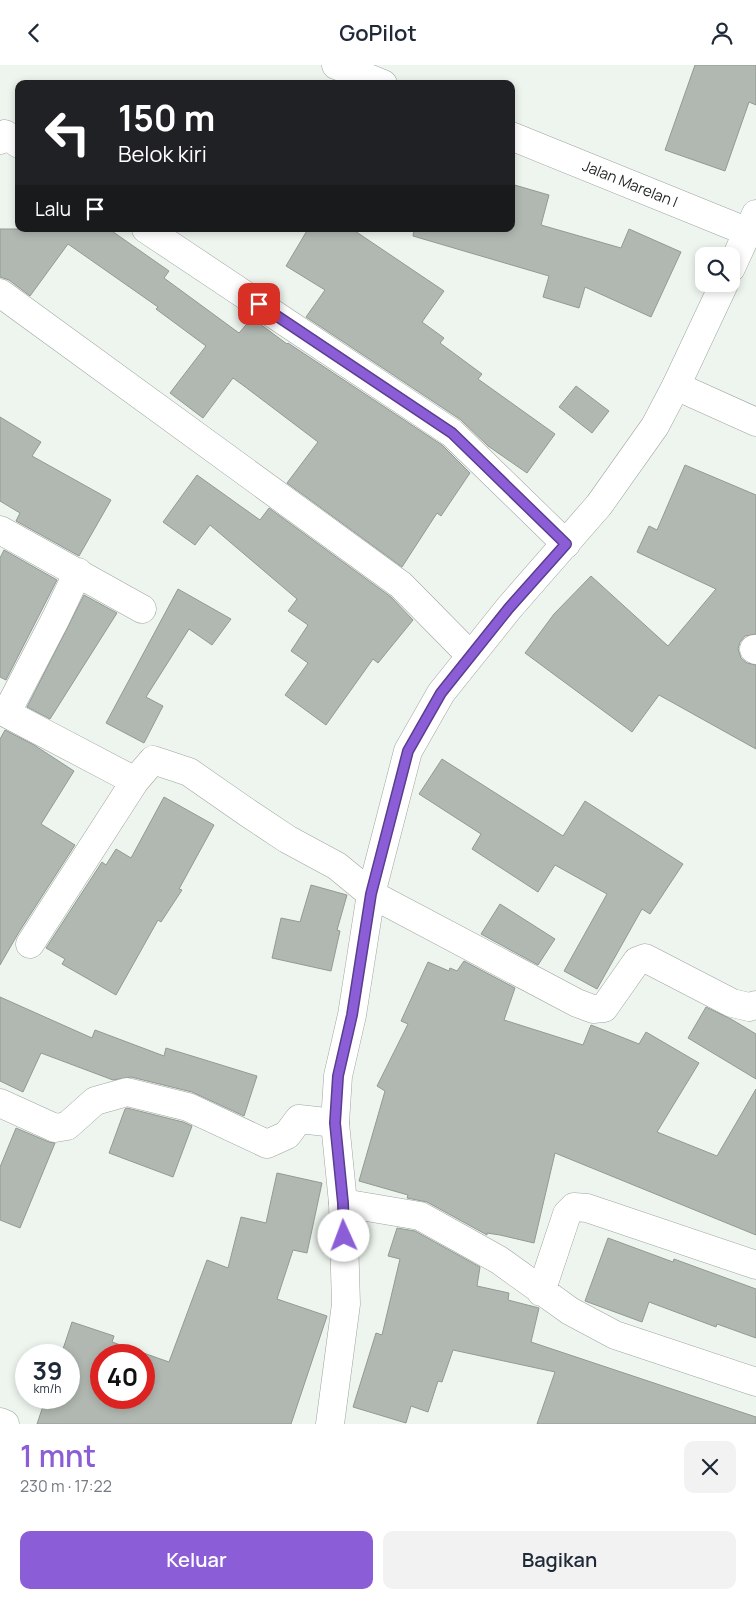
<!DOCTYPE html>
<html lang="id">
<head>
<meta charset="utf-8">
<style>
	:root { --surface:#fff; --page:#f2f2f3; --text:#1f2937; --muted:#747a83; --accent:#8b5ed7 }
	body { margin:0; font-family:Manrope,sans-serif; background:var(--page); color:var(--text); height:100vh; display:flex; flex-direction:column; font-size:19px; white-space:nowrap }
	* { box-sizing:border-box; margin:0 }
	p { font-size:16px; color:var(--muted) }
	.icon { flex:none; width:28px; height:28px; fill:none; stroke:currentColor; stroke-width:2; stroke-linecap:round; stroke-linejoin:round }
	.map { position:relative; height:1359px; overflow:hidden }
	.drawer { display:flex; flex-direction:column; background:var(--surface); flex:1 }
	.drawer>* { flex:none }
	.hud { position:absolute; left:15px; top:15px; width:500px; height:152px; border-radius:10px; box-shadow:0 2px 8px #0003; background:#202124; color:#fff; overflow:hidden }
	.controls { position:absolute; left:695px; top:182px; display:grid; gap:10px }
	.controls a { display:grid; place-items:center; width:45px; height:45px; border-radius:10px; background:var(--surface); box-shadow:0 2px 8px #0003; font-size:25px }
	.speed { position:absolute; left:15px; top:1279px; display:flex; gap:10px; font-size:25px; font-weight:700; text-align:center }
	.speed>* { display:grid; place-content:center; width:65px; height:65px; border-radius:50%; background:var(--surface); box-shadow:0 2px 8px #0003; line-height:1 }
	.speed small { font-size:12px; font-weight:400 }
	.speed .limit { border:8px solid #d22; background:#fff; color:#111 }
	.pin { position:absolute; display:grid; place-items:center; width:42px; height:42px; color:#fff; margin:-21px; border-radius:10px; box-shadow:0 2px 8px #0006 }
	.me { position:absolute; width:55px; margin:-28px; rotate:358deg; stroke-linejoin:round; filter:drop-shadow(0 0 4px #0008) }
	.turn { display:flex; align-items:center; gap:18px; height:105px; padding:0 20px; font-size:22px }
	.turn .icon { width:65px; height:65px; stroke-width:2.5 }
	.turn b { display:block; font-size:35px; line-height:42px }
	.then { display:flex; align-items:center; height:48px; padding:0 20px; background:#0003; gap:10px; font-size:19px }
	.round { display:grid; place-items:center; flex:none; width:52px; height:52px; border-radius:10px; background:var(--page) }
	.overview { display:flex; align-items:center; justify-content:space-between; height:85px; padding:0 20px }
	h1 { font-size:30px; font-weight:600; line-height:38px; color:var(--accent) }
	.button { display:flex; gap:10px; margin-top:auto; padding:10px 20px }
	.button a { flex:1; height:58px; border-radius:10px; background:var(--accent); color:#fff; font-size:20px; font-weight:600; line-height:58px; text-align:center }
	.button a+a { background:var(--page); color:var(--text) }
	header { display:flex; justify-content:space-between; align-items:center; height:65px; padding:0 20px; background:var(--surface); font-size:22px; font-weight:600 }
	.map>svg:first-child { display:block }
	.building { fill:#b1b8b1; stroke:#939a93; fill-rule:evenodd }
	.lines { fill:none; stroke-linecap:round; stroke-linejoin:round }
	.minor-casing { stroke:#9ea59f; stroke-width:29 }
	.tertiary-casing { stroke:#9ea59f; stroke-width:29 }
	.minor { stroke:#fff; stroke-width:28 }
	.tertiary { stroke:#fff; stroke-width:28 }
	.route-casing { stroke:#5a3d8c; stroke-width:12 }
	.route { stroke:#8b5ed7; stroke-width:9 }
	.labels { text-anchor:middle; stroke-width:4; stroke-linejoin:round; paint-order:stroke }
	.street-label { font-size:15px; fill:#262926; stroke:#fff }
</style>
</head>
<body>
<header><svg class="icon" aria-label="back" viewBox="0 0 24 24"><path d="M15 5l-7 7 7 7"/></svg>GoPilot<svg class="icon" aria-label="person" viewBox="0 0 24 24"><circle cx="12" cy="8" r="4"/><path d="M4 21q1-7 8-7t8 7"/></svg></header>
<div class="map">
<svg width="756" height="1359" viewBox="0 0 756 1359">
	<rect width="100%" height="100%" fill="#edf5ee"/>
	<path class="building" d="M 695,0 L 756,0 L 756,40 L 749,37 L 725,106 L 665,85 Z
		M 511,119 L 549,130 L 541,160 L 621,183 L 629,164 L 681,187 L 651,252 L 585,222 L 579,243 L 543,232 L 549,211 L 413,171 L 414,164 L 511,164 Z
		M 0,164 L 109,164 L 169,206 L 164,213 L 239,268 L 252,253 L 287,279 L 288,278 L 442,380 L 470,408 L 441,451 L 437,448 L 402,502 L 287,418 L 318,377 L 244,321 L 233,313 L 203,353 L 170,328 L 206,281 L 156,244 L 158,242 L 68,179 L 30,231 L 9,215 L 0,212 Z
		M 308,164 L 352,164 L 444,226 L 422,257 L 444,273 L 440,278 L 482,309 L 478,314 L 555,369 L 527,408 L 488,381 L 461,355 L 306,252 L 325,225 L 286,201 Z
		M 576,321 L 609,346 L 592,368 L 559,342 Z
		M 0,352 L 41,377 L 32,391 L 111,435 L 79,491 L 16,456 L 20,448 L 0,436 Z
		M 685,400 L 756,430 L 756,569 L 745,571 L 740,577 L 738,584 L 741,593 L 747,598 L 756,600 L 756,684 L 659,630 L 632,667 L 525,588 L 554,549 L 591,511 L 668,581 L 716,524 L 637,487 L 649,461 L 657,465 Z
		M 197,410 L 260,455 L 269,443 L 391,532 L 413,555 L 378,598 L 373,594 L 326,660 L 285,630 L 308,598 L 291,586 L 308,560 L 288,546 L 297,534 L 210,460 L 195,480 L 163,457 Z
		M 4,485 L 57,515 L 6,615 L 0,612 L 0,493 Z
		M 178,524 L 231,554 L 212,580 L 189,564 L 146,632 L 163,641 L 144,678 L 106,658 Z
		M 84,530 L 117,548 L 50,654 L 27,642 Z
		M 5,665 L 34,680 L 74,706 L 41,759 L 75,780 L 19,867 L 0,900 L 0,674 Z
		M 442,694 L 563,771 L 585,736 L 683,799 L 650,849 L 642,844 L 597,924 L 564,906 L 607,829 L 555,800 L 538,827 L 472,784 L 481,769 L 419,729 Z
		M 164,732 L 214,760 L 179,824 L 182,825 L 161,857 L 158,855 L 116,930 L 62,899 L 65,894 L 46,883 L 102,797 L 106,800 L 116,784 L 131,793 Z
		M 311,820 L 347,830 L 337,865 L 340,866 L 331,906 L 272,893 L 281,853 L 300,857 Z
		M 500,839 L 555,874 L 538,900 L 481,869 Z
		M 464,896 L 515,923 L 504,955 L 583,980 L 591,960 L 639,979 L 646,967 L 699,998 L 657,1067 L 717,1091 L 756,1024 L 756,1170 L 555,1088 L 534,1178 L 500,1170 L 487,1168 L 487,1170 L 427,1137 L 407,1133 L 408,1130 L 359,1116 L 385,1026 L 377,1021 L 408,959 L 401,956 L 428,897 L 449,906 L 450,903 L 457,906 Z
		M 0,932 L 92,973 L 95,965 L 164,991 L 166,983 L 257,1011 L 244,1051 L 192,1027 L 131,1012 L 113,1015 L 41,988 L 23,1027 L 0,1016 Z
		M 706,942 L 731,954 L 756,969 L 756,1014 L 688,973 Z
		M 127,1043 L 183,1057 L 192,1061 L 173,1112 L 109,1088 L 125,1044 Z
		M 16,1063 L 49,1077 L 55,1078 L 20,1163 L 0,1155 L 0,1102 Z
		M 277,1108 L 322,1118 L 307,1188 L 293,1185 L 277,1234 L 327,1251 L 291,1359 L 37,1359 L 46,1332 L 69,1332 L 69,1290 L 61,1290 L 72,1257 L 114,1271 L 112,1277 L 169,1297 L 207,1195 L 228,1203 L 241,1152 L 266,1158 ZM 101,1290 L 144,1290 L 144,1332 L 101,1332 Z
		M 397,1163 L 415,1166 L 480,1202 L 477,1221 L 509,1228 L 508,1235 L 539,1243 L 531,1277 L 756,1352 L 756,1359 L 537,1359 L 555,1307 L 453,1285 L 442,1317 L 438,1316 L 428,1347 L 411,1341 L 406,1358 L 353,1342 L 376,1268 L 382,1270 L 400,1194 L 388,1191 Z
		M 608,1173 L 673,1197 L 674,1194 L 756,1224 L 756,1273 L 717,1259 L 716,1262 L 649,1237 L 642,1257 L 585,1236 Z"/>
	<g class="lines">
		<defs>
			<path id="minor" d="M 336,0 L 383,19
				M 511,71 L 748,167
				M 0,75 L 5,69 L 19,79
				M 146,164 L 452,368 L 566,479
				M 0,228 L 401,520 L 470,590
				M 676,321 L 756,357
				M 0,465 L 142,544
				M 754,584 L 756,585
				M 0,645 L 135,716 L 153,695 L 189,707 L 248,748 L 287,774 L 337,801 L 371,829 L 577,938 L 593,944 L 604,943 L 637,896 L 645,893 L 732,938 L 749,942 L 756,940
				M 7,647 L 56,553 L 78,507
				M 30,879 L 135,716
				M 0,1038 L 55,1063 L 67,1061 L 95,1036 L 127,1027 L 188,1042 L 267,1079 L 287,1070 L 299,1054 L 335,1058
				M 343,1138 L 420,1151 L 499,1195 L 570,1246 L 615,1270 L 756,1317
				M 541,1227 L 567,1149 L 574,1142 L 587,1143 L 756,1200
				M 0,1357 L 5,1359"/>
			<path id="tertiary" d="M 731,203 L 756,149
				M 330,1359 L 346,1239 L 343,1138 L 335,1058 L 338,1011 L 352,950 L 371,829 L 408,686 L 441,628 L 509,543 L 599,440 L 655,361 L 676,321 L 724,219"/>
		</defs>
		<use href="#minor" class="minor-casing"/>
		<use href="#tertiary" class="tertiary-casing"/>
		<use href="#minor" class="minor"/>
		<use href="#tertiary" class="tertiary"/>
	</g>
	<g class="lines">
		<defs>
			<path id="route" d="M 259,239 L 452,368 L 566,479 L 509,543 L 441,628 L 408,686 L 371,829 L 352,950 L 338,1011 L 335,1058 L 343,1138 L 344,1171"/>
		</defs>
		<use href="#route" class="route-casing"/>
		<use href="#route" class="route"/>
	</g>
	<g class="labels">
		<g class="street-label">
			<text transform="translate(630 119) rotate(22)" y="5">Jalan Marelan I</text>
		</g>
	</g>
</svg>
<div class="controls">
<a><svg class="icon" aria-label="search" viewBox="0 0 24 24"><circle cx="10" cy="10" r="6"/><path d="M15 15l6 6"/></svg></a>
</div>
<div class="speed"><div>39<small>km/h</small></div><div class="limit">40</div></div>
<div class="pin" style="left:259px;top:239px;background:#d93025"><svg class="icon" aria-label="arrive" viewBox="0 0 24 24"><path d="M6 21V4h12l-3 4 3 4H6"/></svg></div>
<svg class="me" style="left:344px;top:1171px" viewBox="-20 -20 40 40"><circle r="19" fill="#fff"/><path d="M0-13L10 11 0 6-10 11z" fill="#8b5ed7"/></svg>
<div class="hud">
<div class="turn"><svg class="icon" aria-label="left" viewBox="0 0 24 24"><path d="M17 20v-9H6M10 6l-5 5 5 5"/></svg><div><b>150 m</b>Belok kiri</div></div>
<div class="then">Lalu<svg class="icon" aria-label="arrive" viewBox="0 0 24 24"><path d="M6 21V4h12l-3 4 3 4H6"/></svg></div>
</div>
</div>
<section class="drawer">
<div class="overview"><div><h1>1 mnt</h1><p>230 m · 17:22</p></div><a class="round"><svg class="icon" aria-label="close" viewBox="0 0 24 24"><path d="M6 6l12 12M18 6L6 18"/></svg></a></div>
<div class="button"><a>Keluar</a><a>Bagikan</a></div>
</section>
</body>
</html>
